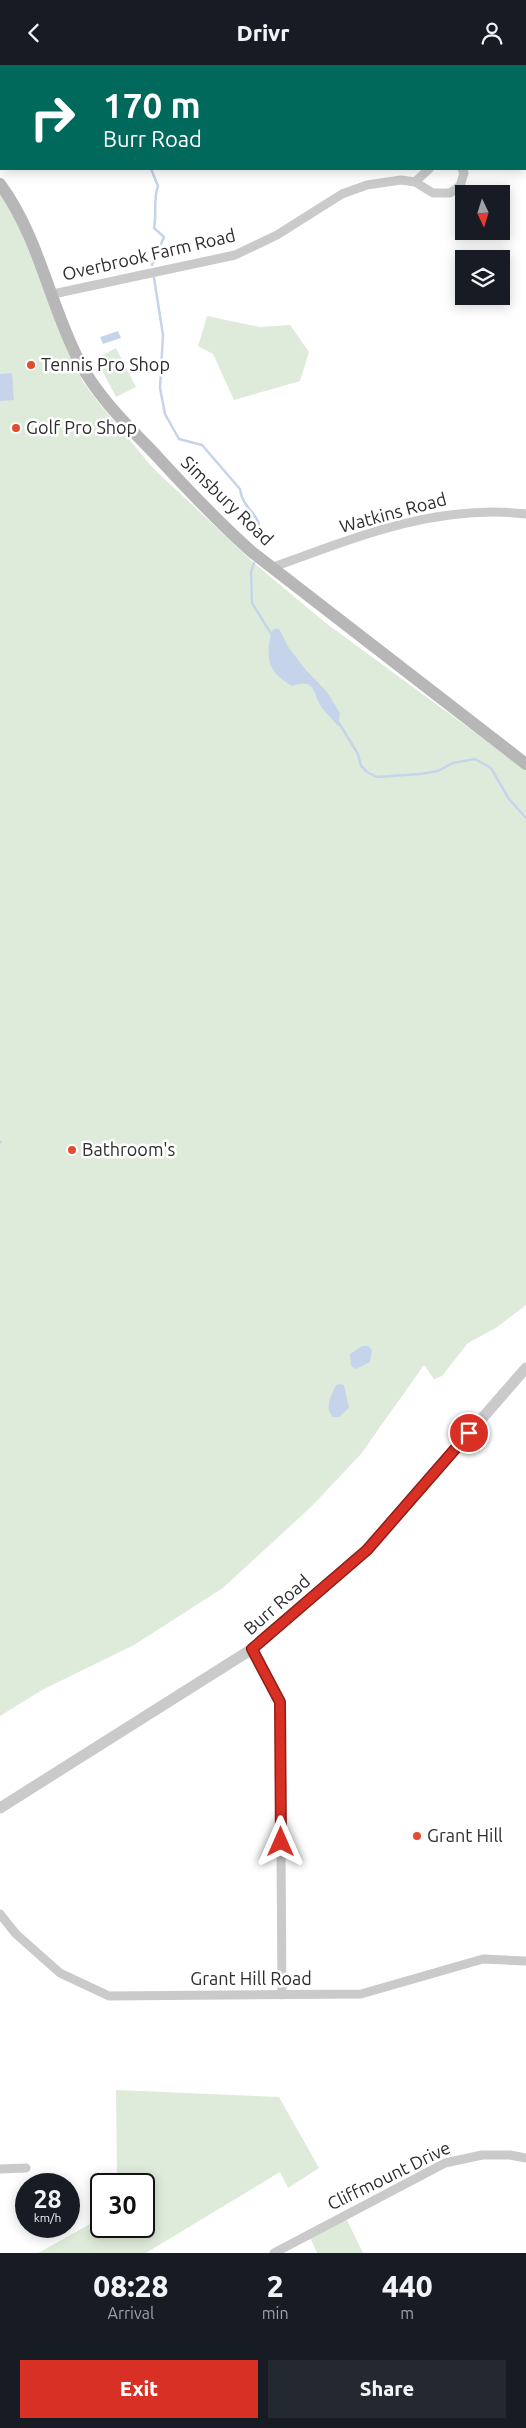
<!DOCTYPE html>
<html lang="en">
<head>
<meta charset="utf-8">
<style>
	:root { --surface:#171b24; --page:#242831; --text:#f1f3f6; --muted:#9ea1a6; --accent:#d93025 }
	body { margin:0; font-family:Ubuntu,sans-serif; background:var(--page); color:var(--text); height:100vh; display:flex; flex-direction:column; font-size:19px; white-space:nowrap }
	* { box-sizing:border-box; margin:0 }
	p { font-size:16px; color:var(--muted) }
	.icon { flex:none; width:28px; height:28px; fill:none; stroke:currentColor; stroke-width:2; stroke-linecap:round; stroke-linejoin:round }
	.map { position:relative; height:2188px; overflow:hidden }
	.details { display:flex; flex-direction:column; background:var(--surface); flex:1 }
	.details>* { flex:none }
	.guide { position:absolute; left:0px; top:0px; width:526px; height:105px; box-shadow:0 2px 12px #0003; background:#00695c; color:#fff; overflow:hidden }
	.needle { width:32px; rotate:176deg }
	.controls { position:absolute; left:455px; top:120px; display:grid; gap:10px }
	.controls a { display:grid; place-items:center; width:55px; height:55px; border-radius:0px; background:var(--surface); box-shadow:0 2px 12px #0003; font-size:25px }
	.speed { position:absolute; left:15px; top:2108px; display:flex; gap:10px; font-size:25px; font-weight:700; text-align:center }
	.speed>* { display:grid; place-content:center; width:65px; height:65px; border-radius:50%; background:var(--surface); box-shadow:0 2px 12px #0003; line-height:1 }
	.speed small { font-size:12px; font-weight:400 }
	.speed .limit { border:2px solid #111; border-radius:8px; background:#fff; color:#111 }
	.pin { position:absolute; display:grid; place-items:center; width:42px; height:42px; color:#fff; margin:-21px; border:2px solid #fff; border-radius:50%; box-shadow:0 1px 5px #0007 }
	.me { position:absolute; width:55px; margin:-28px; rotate:0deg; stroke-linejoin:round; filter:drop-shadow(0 0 4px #0008) }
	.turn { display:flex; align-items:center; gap:18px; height:105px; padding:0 20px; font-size:22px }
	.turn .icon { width:65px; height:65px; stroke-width:2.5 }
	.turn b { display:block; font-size:35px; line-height:42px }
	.eta { display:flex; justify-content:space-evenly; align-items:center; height:85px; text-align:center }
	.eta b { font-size:30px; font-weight:800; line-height:35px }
	.primary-button { display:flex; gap:10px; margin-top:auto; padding:10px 20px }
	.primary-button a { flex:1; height:58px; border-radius:0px; background:var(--accent); color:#fff; font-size:20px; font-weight:800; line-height:58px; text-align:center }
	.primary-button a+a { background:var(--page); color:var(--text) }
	header { display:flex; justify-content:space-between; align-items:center; height:65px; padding:0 20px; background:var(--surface); font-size:22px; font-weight:800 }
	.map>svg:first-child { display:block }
	.green { fill:#dfebda }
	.water { fill:#c6d4eb }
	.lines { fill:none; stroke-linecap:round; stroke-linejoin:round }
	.stream { stroke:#c6d4eb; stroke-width:2.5 }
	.minor { stroke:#cacaca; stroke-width:9 }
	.tertiary { stroke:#cacaca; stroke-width:11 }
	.secondary { stroke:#b7b7b7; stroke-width:12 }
	.route-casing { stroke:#8d1f18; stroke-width:12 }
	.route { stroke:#d93025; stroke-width:9 }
	.poi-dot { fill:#e54b2e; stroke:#fff; stroke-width:2 }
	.labels { text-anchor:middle; stroke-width:5; stroke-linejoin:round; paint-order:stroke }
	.street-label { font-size:18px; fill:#2d2d2d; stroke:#fff }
	.poi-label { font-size:18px; fill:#2d2d2d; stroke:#fff; text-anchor:start }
</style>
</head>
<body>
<header><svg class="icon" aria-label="back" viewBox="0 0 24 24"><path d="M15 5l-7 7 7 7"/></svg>Drivr<svg class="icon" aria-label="person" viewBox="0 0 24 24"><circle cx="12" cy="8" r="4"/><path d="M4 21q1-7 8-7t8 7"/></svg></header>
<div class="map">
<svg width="526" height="2188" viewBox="0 0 526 2188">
	<rect width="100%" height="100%" fill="#fff"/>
	<path class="green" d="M 148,0 L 526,0 L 526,55 L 525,1 Z
		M 0,129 L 17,156 L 67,283 L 83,317 L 98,337 L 153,403 L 254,498 L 327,559 L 526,705 L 526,1240 L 496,1263 L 468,1278 L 442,1311 L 434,1314 L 424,1300 L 361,1389 L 312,1441 L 223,1523 L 134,1580 L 42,1625 L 0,1651 Z
		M 207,251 L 260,262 L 290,260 L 309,287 L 300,316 L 234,335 L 213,289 L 198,281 Z
		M 116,283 L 136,322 L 116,332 L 96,294 Z
		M 116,2025 L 279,2032 L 319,2103 L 288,2123 L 280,2107 L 146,2188 L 38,2188 L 101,2153 L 101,2161 L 144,2161 L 144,2119 L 117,2119 Z
		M 345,2151 L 363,2188 L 317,2188 L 309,2170 Z"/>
	<path class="water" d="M 118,266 L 121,273 L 103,279 L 100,272 Z
		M 12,308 L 14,335 L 0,336 L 0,309 Z
		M 274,564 L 279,564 L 289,583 L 306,605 L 327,627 L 340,648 L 338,661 C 333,655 327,649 322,643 C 312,629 317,613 292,621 C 267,607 266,594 271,567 Z
		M 362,1281 L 368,1281 L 372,1285 L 370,1297 L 356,1304 L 351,1301 L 350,1289 Z
		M 340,1319 L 344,1320 L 349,1343 L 339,1352 L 333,1352 C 324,1343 331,1331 336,1320 Z"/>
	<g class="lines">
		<path class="stream" d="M 151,104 L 158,121 C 153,134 157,148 154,163 L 164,172 L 152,200
			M 154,213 L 163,270 L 160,323 L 165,349 L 179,374 L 202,380 L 240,424 C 243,448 263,445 260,476
			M 254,498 L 251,507 L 252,538 L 272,570
			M 337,655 L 358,689 L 361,701 L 367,707 L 377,712 L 420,709 L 438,706 L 453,698 L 475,694 L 491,703 L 509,734 L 526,753
			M 0,1077 L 1,1077"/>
		<path class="minor" d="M 415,117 L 429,104
			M 53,229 L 235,190 L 277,170 L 342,129 L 367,120 L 401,115 L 415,117 L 433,128 L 450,128 L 460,121 L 464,108 L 462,104
			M 271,503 C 353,473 438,438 526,449
			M 252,1584 L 280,1637 L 282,1930
			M 0,1849 L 16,1869 L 60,1908 L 109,1931 L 361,1929 L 483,1894 L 526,1896
			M 0,2104 L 26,2103
			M 274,2188 L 445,2098 L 482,2090 L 510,2090 L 526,2093"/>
		<path class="tertiary" d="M 0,1743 L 252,1584 L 367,1485 L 526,1303"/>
		<path class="secondary" d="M 0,119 C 39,172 49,238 79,296 C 97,331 126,359 153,387 C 185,422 217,456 252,487 L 526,699"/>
	</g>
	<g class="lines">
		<defs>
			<path id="route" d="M 281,1777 L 280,1637 L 252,1584 L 367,1485 L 469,1368"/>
		</defs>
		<use href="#route" class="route-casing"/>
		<use href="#route" class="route"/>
	</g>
	<g class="poi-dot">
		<circle cx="31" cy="300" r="5"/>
		<circle cx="16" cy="363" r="5"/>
		<circle cx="72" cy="1085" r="5"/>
		<circle cx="417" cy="1771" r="5"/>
	</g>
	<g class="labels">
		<g class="street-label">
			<text transform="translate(149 190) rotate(-13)" y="6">Overbrook Farm Road</text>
			<text transform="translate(227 436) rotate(44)" y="6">Simsbury Road</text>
			<text transform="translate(393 448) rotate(-15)" y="6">Watkins Road</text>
			<text transform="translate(277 1540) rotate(-41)" y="6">Burr Road</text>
			<text x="251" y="1920">Grant Hill Road</text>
			<text transform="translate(389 2111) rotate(-26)" y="6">Cliffmount Drive</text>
		</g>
		<g class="poi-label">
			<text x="41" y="306">Tennis Pro Shop</text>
			<text x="26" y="369">Golf Pro Shop</text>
			<text x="82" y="1091">Bathroom's</text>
			<text x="427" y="1777">Grant Hill</text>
		</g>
	</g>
</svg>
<div class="controls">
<a><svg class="needle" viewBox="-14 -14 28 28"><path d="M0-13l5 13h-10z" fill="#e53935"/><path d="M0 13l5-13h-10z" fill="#9ea1a6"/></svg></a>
<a><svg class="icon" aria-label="layers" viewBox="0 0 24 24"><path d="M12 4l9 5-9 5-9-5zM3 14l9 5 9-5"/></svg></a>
</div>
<div class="speed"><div>28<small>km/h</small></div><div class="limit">30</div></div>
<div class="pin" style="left:469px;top:1368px;background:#d93025"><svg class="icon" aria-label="arrive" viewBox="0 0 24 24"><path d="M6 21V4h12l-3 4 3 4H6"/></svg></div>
<svg class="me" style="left:281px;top:1777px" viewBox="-20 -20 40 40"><path d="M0-17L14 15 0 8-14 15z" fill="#d93025" stroke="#fff" stroke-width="4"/></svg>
<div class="guide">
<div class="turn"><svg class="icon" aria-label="right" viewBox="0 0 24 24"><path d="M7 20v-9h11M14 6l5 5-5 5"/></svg><div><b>170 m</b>Burr Road</div></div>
</div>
</div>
<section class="details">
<div class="eta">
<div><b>08:28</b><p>Arrival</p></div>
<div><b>2</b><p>min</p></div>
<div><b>440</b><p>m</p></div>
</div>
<div class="primary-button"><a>Exit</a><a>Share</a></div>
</section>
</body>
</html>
